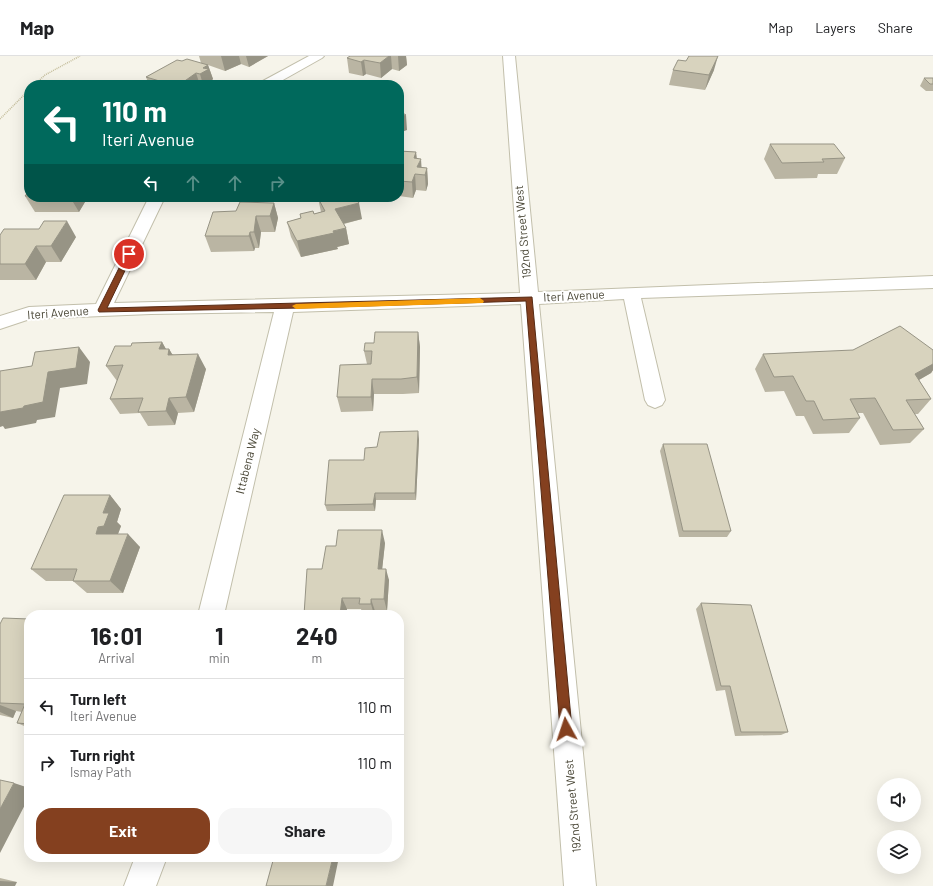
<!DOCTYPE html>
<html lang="en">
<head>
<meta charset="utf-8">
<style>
	:root { --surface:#fff; --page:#f6f6f6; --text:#202124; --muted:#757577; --line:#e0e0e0; --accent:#84401f }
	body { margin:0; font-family:Barlow,sans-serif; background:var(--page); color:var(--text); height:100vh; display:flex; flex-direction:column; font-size:15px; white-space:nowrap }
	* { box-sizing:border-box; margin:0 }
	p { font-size:13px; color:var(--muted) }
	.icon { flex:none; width:22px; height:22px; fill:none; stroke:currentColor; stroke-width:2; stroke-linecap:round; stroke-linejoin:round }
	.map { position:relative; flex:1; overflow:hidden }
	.drawer { position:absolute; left:24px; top:554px; width:380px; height:252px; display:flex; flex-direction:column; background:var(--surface); border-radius:16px; box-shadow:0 4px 16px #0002 }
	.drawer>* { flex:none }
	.guide { position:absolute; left:24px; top:24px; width:380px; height:122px; border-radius:16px; box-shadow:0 4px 16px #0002; background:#00695c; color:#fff; overflow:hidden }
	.controls { position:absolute; left:877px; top:722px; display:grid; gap:8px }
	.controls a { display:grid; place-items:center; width:44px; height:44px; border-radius:50%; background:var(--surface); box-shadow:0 4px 16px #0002; font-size:20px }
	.pin { position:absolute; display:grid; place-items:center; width:34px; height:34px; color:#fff; margin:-17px; border:2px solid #fff; border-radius:50%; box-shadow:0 1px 4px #0007 }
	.me { position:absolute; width:44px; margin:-22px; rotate:355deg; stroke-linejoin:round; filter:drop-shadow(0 0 3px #0008) }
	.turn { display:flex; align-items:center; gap:14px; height:84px; padding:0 12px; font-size:18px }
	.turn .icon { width:52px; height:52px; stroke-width:2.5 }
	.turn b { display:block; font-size:28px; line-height:34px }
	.lanes { display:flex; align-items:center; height:38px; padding:0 12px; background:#0003; justify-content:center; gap:20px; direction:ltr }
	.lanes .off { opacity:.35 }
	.eta { display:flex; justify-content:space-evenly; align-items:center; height:68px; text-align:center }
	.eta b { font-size:24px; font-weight:700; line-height:28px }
	.cta { display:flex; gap:8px; margin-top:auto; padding:8px 12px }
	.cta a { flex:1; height:46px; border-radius:16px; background:var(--accent); color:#fff; font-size:16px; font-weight:700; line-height:46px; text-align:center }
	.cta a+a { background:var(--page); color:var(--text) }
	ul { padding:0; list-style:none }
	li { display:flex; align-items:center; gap:12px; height:56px; padding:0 12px; border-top:1px solid var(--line) }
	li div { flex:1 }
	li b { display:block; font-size:15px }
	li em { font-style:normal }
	header { display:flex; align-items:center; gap:24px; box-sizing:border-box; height:56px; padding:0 20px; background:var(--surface); border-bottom:1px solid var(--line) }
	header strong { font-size:19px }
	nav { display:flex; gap:22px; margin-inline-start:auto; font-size:14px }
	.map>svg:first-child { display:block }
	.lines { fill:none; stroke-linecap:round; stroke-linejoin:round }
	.minor-casing { stroke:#c2bfab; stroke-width:2 }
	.path { stroke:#c5be9c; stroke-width:1.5; stroke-dasharray:1 1; stroke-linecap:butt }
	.minor { fill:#fff; fill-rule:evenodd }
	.wall { fill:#bab5a3 }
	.shaded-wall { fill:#979485 }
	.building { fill:#d8d3be; stroke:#979485 }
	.route { fill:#84401f; stroke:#562a14 }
	.slow { fill:#f59e0b }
	.labels { text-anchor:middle; stroke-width:4; stroke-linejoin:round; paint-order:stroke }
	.street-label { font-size:12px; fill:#4a4737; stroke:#fff }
</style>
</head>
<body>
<header>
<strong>Map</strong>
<nav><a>Map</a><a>Layers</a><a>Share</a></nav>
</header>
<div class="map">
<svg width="933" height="830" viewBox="0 0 933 830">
	<rect width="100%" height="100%" fill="#f6f4ea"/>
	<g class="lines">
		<defs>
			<path id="minor" d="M 309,0 L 324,0 L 322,2 L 274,29 L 259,29 L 261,26 Z
				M 503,0 L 515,0 L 538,236 L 933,220 L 933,232 L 641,242 L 665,344 L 662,349 L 655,352 L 648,349 L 645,344 L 624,243 L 539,248 L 596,830 L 564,830 L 521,248 L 293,256 L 224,559 L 198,559 L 274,256 L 151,258 L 30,263 L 0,273 L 0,260 L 29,251 L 96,248 L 149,141 L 165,141 L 114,247 L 520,237 Z
				M 135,801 L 167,801 L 156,830 L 124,830 Z"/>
		</defs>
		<use href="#minor" class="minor-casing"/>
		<path class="path" d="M 34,29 L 45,19 L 80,0
			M 0,63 L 29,34"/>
		<use href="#minor" class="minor"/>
	</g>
	<path class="wall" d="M 199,0 L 268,0 L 249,11 L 241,8 L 225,15 L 208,9 L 213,23 L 212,24 L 213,28 L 212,29 L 149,29 L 146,21 L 182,5 L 201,7 Z
		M 350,0 L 406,0 L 407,9 L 399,15 L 392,13 L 381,22 L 366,18 L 363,20 L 349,17 L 347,2 Z
		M 673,14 L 714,14 L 705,34 L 669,29 Z
		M 924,22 L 933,22 L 933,35 L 926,35 L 920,30 Z
		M 770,88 L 845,102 L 837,118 L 818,118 L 817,122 L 775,123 L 764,103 Z
		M 399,95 L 416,96 L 417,102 L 421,111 L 427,112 L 428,128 L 426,135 L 416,134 L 413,142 L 399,140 Z
		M 29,135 L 29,141 L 100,141 L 98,145 L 85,146 L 79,156 L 35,156 L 25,140 Z
		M 318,142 L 362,163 L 344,168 L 346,172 L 349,188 L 337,191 L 338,193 L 301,201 L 291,181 L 287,166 L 301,162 L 300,158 L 314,158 L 321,156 Z
		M 274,147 L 278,162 L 275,176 L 261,176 L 259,192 L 255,192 L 254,195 L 211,196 L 205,180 L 236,155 Z
		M 0,179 L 76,181 L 61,206 L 46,206 L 36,224 L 0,224 Z
		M 418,276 L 420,291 L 419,337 L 403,338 L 374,338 L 373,355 L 341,356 L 337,341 L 367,308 L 364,295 L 374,287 Z
		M 162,286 L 166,293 L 169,293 L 172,298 L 206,313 L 194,356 L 178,357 L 175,369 L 148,370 L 140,357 L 120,358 L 110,343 L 117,325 L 106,310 Z
		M 933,294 L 933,314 L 931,317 L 919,324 L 931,343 L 918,358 L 915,358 L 924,373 L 910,387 L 880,389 L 863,357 L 858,357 L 860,362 L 849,377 L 813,378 L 804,360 L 796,360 L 784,335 L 765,336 L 755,313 L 763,298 Z
		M 419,383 L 416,444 L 376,444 L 375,455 L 327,455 L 325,449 L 364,404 L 377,391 Z
		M 663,388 L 731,475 L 727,481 L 679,481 L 660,395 Z
		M 110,439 L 121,453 L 117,466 L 121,470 L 118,478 L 140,491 L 123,537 L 87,537 L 73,525 L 46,525 L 31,513 Z
		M 385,487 L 382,513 L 389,524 L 387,555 L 375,555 L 374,559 L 363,559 L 361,553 L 347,553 L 346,559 L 304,559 L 322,513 L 336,490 Z
		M 701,547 L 788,676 L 781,679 L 735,680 L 725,634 L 716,635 L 696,553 Z
		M 29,563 L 29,672 L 17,667 L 22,656 L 16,655 L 13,662 L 0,659 L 0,568 Z
		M 0,822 L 17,826 L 0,830 Z"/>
	<path class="shaded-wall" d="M 221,0 L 239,0 L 241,8 L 225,15 Z
		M 246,0 L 268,0 L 249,11 Z
		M 389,0 L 391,0 L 392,13 L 381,22 L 380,7 Z
		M 398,0 L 406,0 L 407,9 L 399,15 Z
		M 718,0 L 714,14 L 705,34 L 709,19 Z
		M 364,4 L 366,18 L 363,20 L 361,6 Z
		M 208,9 L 213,23 L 212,24 L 213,28 L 212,29 L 203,29 L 200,18 L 203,12 Z
		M 196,17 L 200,29 L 179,29 Z
		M 402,54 L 402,60 L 406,59 L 407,74 L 399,77 L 399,55 Z
		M 416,96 L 417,112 L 414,102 Z
		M 421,103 L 422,118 L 417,111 Z
		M 427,112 L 428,128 L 426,135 L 425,119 Z
		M 415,118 L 416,134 L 413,142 L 412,126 Z
		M 70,141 L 82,141 L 85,146 L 79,156 Z
		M 96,141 L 100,141 L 98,145 Z
		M 274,147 L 278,162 L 275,176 L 270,160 Z
		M 359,147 L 362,163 L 338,169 L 335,153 Z
		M 256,160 L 261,176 L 259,192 L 254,176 Z
		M 67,165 L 76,181 L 61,206 L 51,190 Z
		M 346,172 L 349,188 L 337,191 L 338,193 L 301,201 L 297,185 Z
		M 250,176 L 255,192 L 254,195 L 249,180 Z
		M 36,190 L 46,206 L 36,224 L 25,208 Z
		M 418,276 L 420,291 L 419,337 L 417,321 Z
		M 162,286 L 168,297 L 169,293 L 178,308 L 159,293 Z
		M 79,291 L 90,306 L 87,328 L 60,332 L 55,361 L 37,364 L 36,367 L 5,373 L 3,370 L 0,371 L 0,356 L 24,350 L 48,316 Z
		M 198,298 L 206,313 L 194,356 L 186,341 Z
		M 933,308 L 933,314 L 931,317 L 903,333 L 915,318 Z
		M 372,323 L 374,338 L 373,355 L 371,341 Z
		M 169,342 L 178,357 L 175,369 L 166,355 Z
		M 418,375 L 419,383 L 416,444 L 415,437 Z
		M 375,437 L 376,444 L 375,455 L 373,448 Z
		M 110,439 L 121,453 L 117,466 L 121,470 L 116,483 L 96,478 Z
		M 382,474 L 385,487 L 381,524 L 378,513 Z
		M 128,478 L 140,491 L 123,537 L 110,525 Z
		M 386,513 L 389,524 L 387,555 L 384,543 Z
		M 342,542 L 347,553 L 346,559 L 340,559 Z
		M 371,543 L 375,555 L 374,559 L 371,548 Z
		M 0,649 L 16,655 L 13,662 L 0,656 Z
		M 14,727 L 29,732 L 29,741 L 0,797 L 0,753 Z
		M 333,801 L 339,801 L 333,830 L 326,830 Z
		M 0,825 L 17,826 L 15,830 L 0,830 Z"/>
	<path class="building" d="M 350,0 L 389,0 L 380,7 L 364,4 L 361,6 L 347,2 Z
		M 689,0 L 718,0 L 709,19 L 673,14 L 678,4 L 686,5 Z
		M 187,3 L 208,9 L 203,12 L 209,13 L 200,18 L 196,17 L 179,29 L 173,29 L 146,21 L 177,4 L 182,5 Z
		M 924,22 L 933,22 L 933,28 L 930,28 Z
		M 399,52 L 402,54 L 399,55 L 406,59 L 399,62 Z
		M 770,88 L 834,88 L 845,102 L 822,103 L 824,106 L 782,107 Z
		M 399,95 L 416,96 L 414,102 L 421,103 L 417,111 L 427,112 L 425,119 L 415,118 L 412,126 L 399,125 Z
		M 29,135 L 29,140 L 25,140 Z
		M 321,141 L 355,141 L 359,147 L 335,153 L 346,172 L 333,175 L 334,177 L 297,185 L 287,166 L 301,162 L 300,158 L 313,155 L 314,158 L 325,155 L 318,142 Z
		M 240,146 L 274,147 L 270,160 L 256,160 L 254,176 L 250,176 L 249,180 L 205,180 L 213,156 L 236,155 Z
		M 44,165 L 67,165 L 51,190 L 36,190 L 25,208 L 0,208 L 0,179 L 4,173 L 39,173 Z
		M 900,270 L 933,294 L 933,308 L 915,318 L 931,343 L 906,344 L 924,373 L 893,374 L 875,342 L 850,343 L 860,362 L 823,364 L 814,345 L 806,345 L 793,320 L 774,321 L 763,298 L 853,294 Z
		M 375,276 L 418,276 L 417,321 L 401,323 L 372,323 L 371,341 L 337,341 L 340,309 L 371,308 L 372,295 L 364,295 L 365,287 L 374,287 Z
		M 162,286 L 159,293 L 169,293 L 168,299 L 198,298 L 186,341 L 169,342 L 166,355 L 138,356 L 143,342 L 110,343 L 123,309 L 106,310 L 115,290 L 131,290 L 132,287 Z
		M 79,291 L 76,312 L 48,316 L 43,346 L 24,350 L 23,352 L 0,356 L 0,315 L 32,310 L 35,296 Z
		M 418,375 L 415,437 L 375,437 L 373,448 L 325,449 L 329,404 L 364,404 L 365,392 L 377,391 L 380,376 Z
		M 663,388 L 707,388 L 731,475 L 683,475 Z
		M 64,439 L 110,439 L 103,457 L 109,457 L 104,470 L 98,471 L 96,478 L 128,478 L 110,525 L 73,525 L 77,513 L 31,513 Z
		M 338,474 L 382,474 L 378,513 L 386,513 L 384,543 L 371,543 L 371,548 L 359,548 L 360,542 L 342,542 L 340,559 L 304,559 L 307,513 L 322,513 L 326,490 L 336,490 Z
		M 701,547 L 751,549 L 788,676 L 741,676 L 730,630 L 721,630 Z
		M 3,562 L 29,563 L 29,668 L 17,667 L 25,648 L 0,647 L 0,568 Z
		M 0,724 L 14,727 L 0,753 Z
		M 274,801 L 333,801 L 326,830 L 266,830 Z"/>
	<path class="route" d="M 129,195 L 133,198 L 107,252 L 532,241 L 572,673 L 570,677 L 566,678 L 562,677 L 560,673 L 526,245 L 301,252 L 99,256 L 98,254 L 126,198 Z"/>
	<path class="slow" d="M 480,242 L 484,245 L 483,247 L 296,253 L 292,250 L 296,248 Z"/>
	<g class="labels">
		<g class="street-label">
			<text transform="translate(523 176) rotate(-95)" y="4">192nd Street West</text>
			<text transform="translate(574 240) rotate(-3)" y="4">Iteri Avenue</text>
			<text transform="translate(58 257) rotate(-4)" y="4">Iteri Avenue</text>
			<text transform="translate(248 405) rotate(-76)" y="4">Ittabena Way</text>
			<text transform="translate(573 750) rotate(-95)" y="4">192nd Street West</text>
		</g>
	</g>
</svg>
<div class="controls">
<a><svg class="icon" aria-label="sound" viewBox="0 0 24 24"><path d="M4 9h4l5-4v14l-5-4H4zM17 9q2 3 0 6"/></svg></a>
<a><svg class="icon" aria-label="layers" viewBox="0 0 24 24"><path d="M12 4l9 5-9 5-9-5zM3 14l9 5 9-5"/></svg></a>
</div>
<div class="pin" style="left:129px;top:198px;background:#d93025"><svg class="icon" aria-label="arrive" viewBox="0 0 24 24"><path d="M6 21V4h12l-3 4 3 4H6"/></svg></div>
<svg class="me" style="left:566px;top:673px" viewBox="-20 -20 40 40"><path d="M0-17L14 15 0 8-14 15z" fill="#84401f" stroke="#fff" stroke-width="4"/></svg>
<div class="guide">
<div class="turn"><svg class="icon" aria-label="left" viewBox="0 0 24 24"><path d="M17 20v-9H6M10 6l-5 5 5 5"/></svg><div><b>110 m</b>Iteri Avenue</div></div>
<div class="lanes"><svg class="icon" aria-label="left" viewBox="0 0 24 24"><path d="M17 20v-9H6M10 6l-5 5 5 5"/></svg><svg class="icon off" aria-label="ahead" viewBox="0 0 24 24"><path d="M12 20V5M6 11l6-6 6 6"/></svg><svg class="icon off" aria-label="ahead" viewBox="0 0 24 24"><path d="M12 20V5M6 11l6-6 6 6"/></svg><svg class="icon off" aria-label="right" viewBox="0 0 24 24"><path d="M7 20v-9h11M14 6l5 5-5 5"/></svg></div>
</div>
<section class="drawer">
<div class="eta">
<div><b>16:01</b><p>Arrival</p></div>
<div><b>1</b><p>min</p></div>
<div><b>240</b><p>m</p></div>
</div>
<ul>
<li><svg class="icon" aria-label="left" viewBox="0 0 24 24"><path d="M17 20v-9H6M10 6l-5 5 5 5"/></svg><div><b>Turn left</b><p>Iteri Avenue</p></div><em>110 m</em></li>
<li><svg class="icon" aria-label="right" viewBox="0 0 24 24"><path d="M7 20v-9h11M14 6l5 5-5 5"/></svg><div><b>Turn right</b><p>Ismay Path</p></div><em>110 m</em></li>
</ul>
<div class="cta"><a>Exit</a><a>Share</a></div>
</section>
</div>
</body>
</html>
